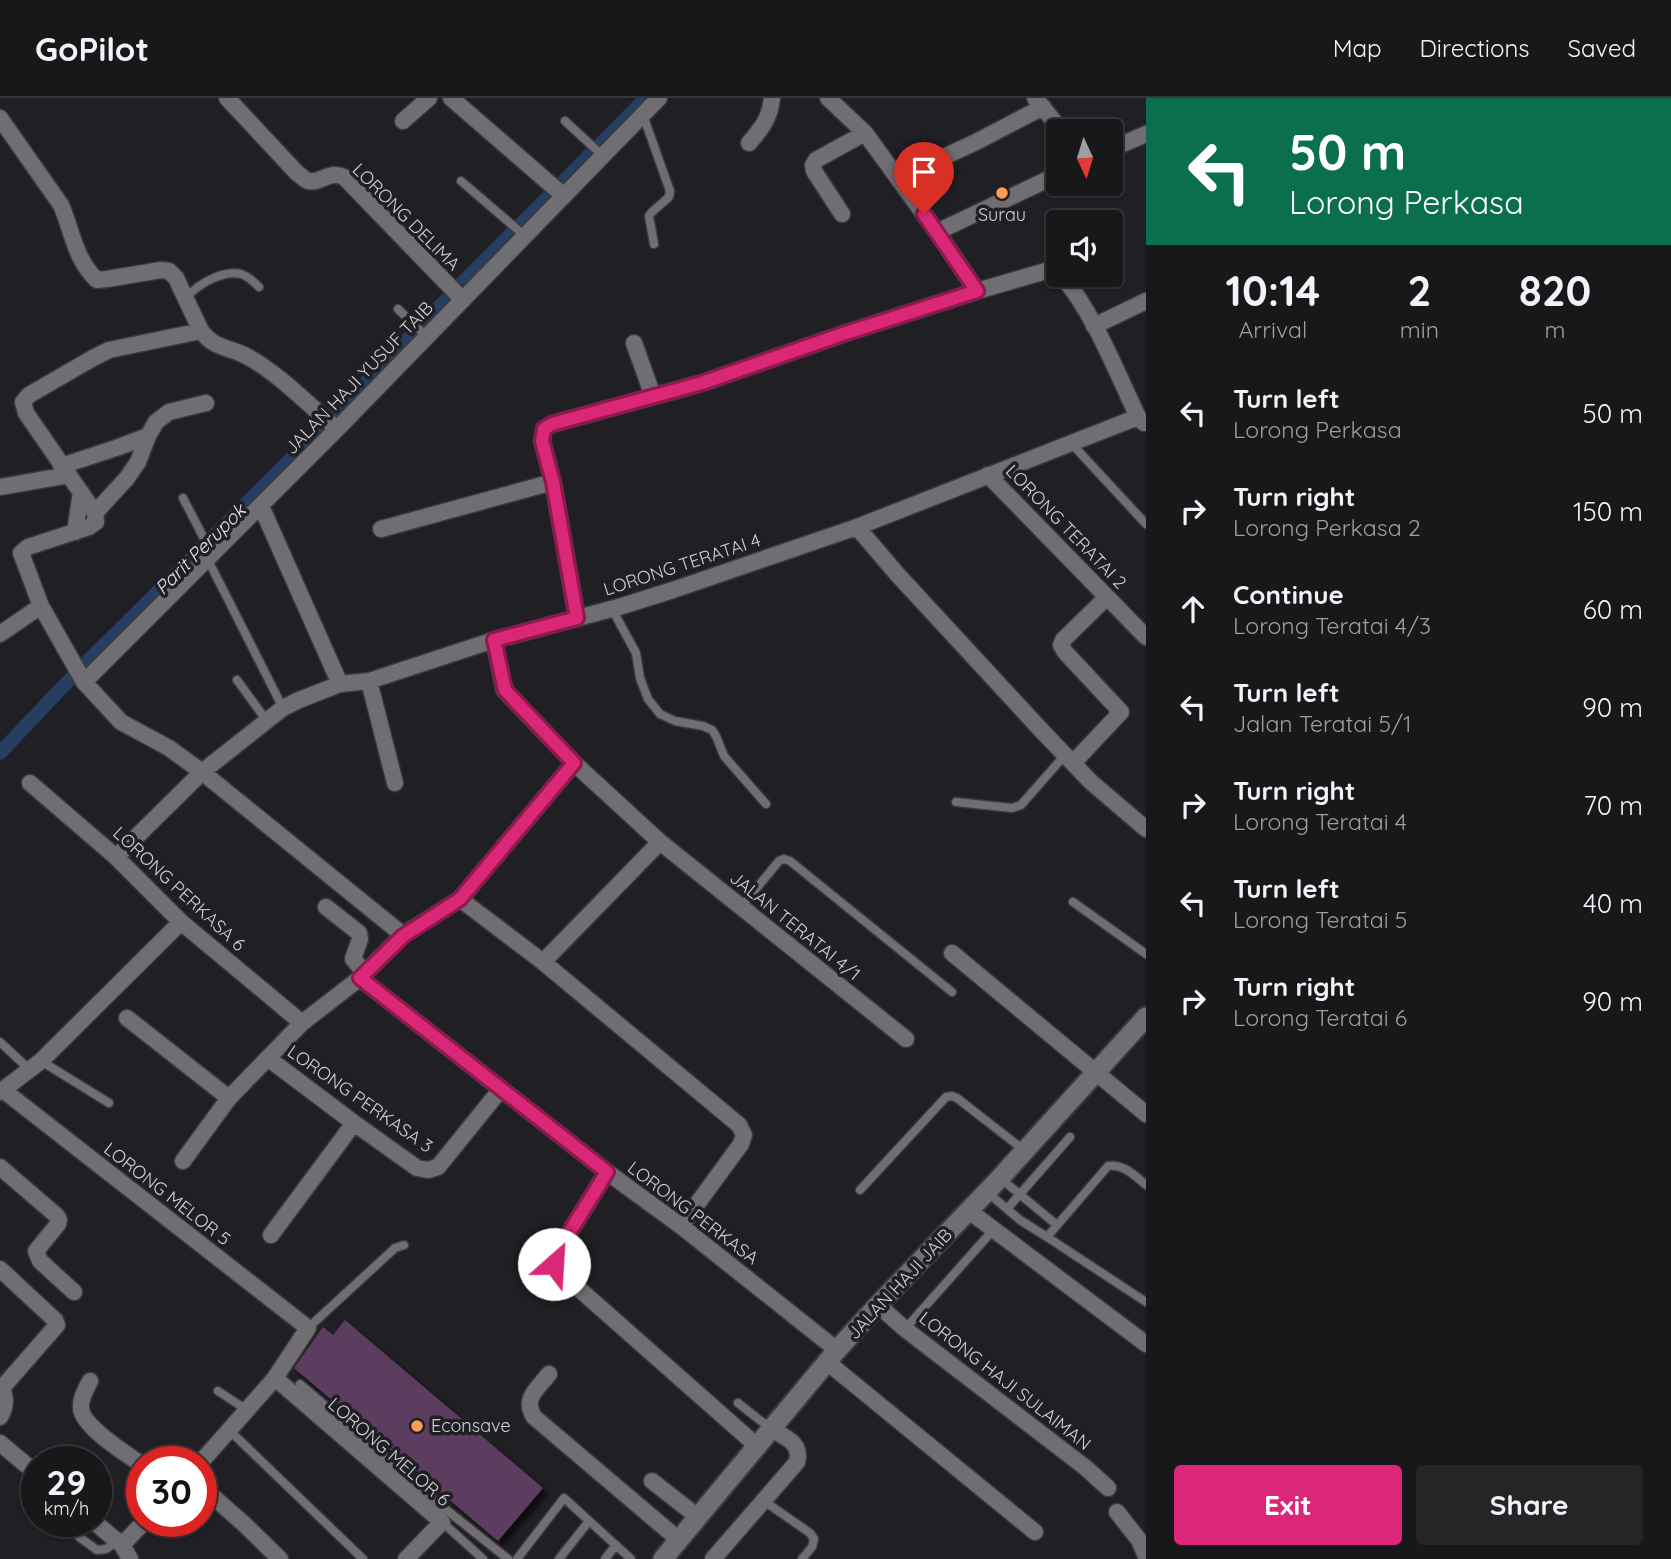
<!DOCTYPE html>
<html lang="en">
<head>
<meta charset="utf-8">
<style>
	:root { --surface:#18171a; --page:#252427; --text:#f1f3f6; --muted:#9f9fa2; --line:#363639; --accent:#db2777 }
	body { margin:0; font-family:Quicksand,sans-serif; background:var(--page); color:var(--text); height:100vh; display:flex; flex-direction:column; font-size:26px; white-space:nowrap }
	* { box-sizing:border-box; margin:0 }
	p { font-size:23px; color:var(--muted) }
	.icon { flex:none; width:38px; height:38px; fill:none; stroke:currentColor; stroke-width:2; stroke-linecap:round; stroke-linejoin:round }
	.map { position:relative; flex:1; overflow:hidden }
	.sheet { display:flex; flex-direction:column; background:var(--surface); width:525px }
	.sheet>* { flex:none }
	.banner { background:#0b6e4f; color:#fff; overflow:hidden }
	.needle { width:46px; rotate:176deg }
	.buttons { position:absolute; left:1046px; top:21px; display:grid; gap:14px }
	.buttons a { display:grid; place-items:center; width:77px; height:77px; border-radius:7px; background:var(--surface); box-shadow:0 2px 5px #0004,0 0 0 2px var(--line); font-size:35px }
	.speed { position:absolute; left:21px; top:1348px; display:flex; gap:14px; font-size:35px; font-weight:700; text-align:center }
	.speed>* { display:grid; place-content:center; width:91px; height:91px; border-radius:50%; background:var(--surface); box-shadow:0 2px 5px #0004,0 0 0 2px var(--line); line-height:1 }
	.speed small { font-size:18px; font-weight:400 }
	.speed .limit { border:10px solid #d22; background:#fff; color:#111 }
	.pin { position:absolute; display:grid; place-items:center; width:60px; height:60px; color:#fff; margin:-72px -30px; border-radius:50% 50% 50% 0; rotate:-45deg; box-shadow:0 0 7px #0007 }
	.pin .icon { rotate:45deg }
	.me { position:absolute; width:77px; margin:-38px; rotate:26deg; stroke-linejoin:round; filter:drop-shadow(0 0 5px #0008) }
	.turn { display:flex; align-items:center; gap:24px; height:147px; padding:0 28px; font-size:32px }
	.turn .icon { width:91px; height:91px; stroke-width:2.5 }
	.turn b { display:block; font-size:49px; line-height:60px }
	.eta { display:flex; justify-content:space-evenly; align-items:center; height:119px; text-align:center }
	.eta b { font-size:42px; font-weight:700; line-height:49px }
	.button { display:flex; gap:14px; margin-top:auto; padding:14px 28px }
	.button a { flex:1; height:80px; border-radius:7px; background:var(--accent); color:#fff; font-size:28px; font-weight:700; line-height:80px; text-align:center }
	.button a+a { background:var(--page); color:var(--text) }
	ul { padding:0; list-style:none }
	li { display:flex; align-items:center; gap:21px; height:98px; padding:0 28px }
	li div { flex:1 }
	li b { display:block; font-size:26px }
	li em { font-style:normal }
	header { display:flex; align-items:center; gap:42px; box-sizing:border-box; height:98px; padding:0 35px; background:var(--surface); border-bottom:2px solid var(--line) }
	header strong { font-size:33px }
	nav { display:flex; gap:38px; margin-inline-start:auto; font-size:24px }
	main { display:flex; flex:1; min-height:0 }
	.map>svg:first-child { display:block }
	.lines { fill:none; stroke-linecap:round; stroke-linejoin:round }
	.canal { stroke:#263e61; stroke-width:14 }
	.building { fill:#5d3d5f; filter:url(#shadow) }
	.service-casing { stroke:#3a393c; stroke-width:11 }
	.minor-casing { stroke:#3a393c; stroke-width:19 }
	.tertiary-casing { stroke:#3a393c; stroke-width:23 }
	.service { stroke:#706e73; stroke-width:8 }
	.minor { stroke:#706e73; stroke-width:16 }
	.tertiary { stroke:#706e73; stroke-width:19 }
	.route-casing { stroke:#8e194d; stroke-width:18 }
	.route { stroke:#db2777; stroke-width:12 }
	.poi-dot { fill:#fd9c56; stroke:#201f23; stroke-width:2.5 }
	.labels { text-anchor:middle; stroke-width:7; stroke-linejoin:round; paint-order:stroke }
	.poi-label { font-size:18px; fill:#d1d0d3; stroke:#201f23 }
	.street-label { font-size:18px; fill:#d1d0d3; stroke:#201f23 }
	.water-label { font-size:19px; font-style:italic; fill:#dde5f2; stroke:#201f23 }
</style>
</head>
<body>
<header>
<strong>GoPilot</strong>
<nav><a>Map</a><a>Directions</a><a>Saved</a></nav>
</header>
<main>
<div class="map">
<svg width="1146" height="1461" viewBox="0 0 1146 1461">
	<defs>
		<filter id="shadow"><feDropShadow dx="5.5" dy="5.5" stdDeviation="2" flood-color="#0009"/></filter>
	</defs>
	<rect width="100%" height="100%" fill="#201f23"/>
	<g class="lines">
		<path class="canal" d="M 560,87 L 646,0
			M 458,189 L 549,98
			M 330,321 L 449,199
			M 79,572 L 321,331
			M 0,655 L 70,581"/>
	</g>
	<path class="building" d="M 345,1222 L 543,1390 L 498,1443 L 294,1270 L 323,1229 L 333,1237 Z"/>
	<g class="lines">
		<defs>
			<path id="service" d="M 643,17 L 670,93 L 669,99 L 652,114 L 649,118 L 654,146
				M 565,23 L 603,58
				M 461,83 L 525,138
				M 186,200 C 198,186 222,172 241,176 C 248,178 254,184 259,189
				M 398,211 L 427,239
				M 1071,345 L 1146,426
				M 183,400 L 212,456
				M 207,460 L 283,610
				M 612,511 L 636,555 L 640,580 L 648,601 L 660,616 L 675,623 L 703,628 L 712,632 L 716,638 L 724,658 L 766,706
				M 237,582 L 267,623
				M 956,704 L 1012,710 L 1021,707 L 1065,657
				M 1073,804 L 1146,856
				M 741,809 L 779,763 L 784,761 L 790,763 L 952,894
				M 0,944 L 30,972
				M 41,963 L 109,1005
				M 1000,1080 L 1057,1127
				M 1146,1087 C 1134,1077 1124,1066 1108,1068 L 1047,1139 L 1146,1204
				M 860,1092 L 946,999 L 952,998 L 957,1000 L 1025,1053
				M 988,1095 L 1020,1122 L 1047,1139
				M 1007,1111 L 1070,1039
				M 308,1230 L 395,1150 L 404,1147
				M 905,1231 L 994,1131
				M 300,1286 L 444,1410 L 508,1461
				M 218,1293 L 247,1312
				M 738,1305 L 771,1331
				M 229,1332 L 363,1461
				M 764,1403 L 810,1435 L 814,1441 L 812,1449 L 802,1461
				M 82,1423 L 79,1429 L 79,1439 L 97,1452 L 106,1451 L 117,1443
				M 442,1424 L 483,1461
				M 517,1461 L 564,1400 L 631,1461
				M 559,1461 L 589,1423
				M 605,1461 L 616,1447"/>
			<path id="minor" d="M 227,0 L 297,75 C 301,78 304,81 308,83 C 321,86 328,72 344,79 L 463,202
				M 451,0 L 564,98
				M 828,0 L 865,35 L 937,134 L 977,193
				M 1035,0 L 1062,33
				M 0,20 L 61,107 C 72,132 75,162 97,182 L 107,181 L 161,172 L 169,173 L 176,180 L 201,233 C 216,252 228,248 248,259 C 278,275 311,309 337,331
				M 403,23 L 429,0
				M 749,45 C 762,30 770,20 772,0
				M 1111,51 L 1146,36
				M 899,80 L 978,43 L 1043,9
				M 842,116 L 814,73 L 813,67 L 816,62 L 865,35
				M 937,134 L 1059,76
				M 1061,177 C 1094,215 1116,273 1138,319 L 1144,325
				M 1094,228 L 1146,203
				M 201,233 L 109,252 L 93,260 L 29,297 L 23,304 L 26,315 L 95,415 L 96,424 L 89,429 L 28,449 L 21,455 L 41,508 L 84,584 L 121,624 L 169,650 L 202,674 L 403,837
				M 634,245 L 653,298
				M 61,368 L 116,350 L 148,338 L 156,324 L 169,314 L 206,305
				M 988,377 L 1146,539
				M 0,389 L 69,377
				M 261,408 L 340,586
				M 95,415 L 127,380 L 138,364 L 148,338
				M 857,429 L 897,476 L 1042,633 L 1091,684 L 1146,731
				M 381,431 L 553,384
				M 75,434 L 81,394
				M 577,520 L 553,384 L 542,343 L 544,331 L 552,326 L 702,285 L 843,236 L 977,193 L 1046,173 L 1059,174
				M 0,536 L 41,508
				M 494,542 L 504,592 L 574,665 L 660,744 L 906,941
				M 369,583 L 395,685
				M 84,584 L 337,331 L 659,0
				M 1073,665 L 1121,614 L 1065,554 L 1061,547 L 1063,542 L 1107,499
				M 30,685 L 116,759 L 181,824 L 302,925
				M 116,759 L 202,674 L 283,610 L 299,602 L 340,586 L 369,583 L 494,542 L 619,509 L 673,492 L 857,429 L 1138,319
				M 460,801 L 543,864 L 739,1027 L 744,1037 L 741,1046 L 681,1128
				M 326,809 L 359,835 L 360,841 L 353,861 L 365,875
				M 952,855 L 1146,1016
				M 543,864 L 660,744
				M 360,880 L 607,1074 L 681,1128 L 837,1252
				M 127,920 L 229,1000
				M 269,961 L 354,1025 L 417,1070 L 428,1072 L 438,1069 L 501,991
				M 3,992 L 308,1230 L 275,1280 L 201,1364
				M 0,994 L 41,963 L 181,824
				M 183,1063 L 229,1000 L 302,925 L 360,880 L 403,837 L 460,801 L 574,665
				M 0,1069 L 57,1118 L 59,1122 L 58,1126 L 36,1153 L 40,1163 L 74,1194
				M 607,1074 L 556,1156 L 554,1166 L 561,1175 L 757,1348
				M 969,1113 L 1146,1246
				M 271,1137 L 354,1025
				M 0,1171 L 55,1222 L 57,1227 L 2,1290
				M 878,1207 L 905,1231 L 1086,1370 L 1108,1390
				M 827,1264 L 1035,1434
				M 549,1276 C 538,1290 522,1301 534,1319 L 679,1442
				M 275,1280 L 442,1424 L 406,1461
				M 90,1283 C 86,1291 80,1301 81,1310 C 82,1329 127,1356 142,1367
				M 0,1288 C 7,1298 6,1309 0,1319
				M 0,1345 L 37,1376
				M 652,1383 L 698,1419
				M 201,1388 L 244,1426 L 280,1461
				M 1117,1414 L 1139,1442 L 1146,1458
				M 93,1423 L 122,1447 L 130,1461
				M 122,1447 L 145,1423
				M 713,1461 L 797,1364 C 802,1345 786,1340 771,1331"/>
			<path id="tertiary" d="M 663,1461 L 837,1252 L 878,1207 L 1000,1080 L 1146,919"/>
		</defs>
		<use href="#service" class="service-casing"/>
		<use href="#minor" class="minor-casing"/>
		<use href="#tertiary" class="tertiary-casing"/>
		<use href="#service" class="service"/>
		<use href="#minor" class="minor"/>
		<use href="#tertiary" class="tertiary"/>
	</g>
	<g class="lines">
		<defs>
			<path id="route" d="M 554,1166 L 556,1156 L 607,1074 L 360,880 L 403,838 L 460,801 L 574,665 L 505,592 L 494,542 L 577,520 L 553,384 L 542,343 L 544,331 L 552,326 L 702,285 L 843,236 L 977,193 L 924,116"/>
		</defs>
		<use href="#route" class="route-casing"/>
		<use href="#route" class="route"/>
	</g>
	<g class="poi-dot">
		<circle cx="1002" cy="95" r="7"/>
		<circle cx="417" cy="1328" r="7"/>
	</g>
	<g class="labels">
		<g class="poi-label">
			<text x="1002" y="123">Surau</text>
			<text x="431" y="1334" text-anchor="start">Econsave</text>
		</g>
		<g class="street-label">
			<text transform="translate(406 119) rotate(45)" y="6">LORONG DELIMA</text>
			<text transform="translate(359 280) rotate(-46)" y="6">JALAN HAJI YUSUF TAIB</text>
			<text transform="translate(1066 429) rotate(46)" y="6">LORONG TERATAI 2</text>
			<text transform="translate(682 467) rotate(-18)" y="6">LORONG TERATAI 4</text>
			<text transform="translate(179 791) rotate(43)" y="6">LORONG PERKASA 6</text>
			<text transform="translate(795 828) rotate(39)" y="6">JALAN TERATAI 4/1</text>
			<text transform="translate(360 1001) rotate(35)" y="6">LORONG PERKASA 3</text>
			<text transform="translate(167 1096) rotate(38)" y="6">LORONG MELOR 5</text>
			<text transform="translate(693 1115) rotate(37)" y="6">LORONG PERKASA</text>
			<text transform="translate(900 1186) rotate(-47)" y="6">JALAN HAJI JAIB</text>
			<text transform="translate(1005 1283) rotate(38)" y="6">LORONG HAJI SULAIMAN</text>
			<text transform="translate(389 1354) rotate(41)" y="6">LORONG MELOR 6</text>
		</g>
		<g class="water-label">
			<text transform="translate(200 451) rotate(-45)" y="7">Parit Perupok</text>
		</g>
	</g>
</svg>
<div class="buttons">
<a><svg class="needle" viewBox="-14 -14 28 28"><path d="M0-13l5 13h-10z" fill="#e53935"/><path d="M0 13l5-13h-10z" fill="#9f9fa2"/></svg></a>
<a><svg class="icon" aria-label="sound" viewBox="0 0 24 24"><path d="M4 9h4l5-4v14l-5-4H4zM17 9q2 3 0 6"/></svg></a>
</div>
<div class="speed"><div>29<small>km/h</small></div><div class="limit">30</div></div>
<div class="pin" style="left:924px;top:116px;background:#d93025"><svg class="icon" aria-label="arrive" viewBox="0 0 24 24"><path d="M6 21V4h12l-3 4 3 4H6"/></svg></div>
<svg class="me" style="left:554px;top:1166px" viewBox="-20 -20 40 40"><circle r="19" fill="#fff"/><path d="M0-13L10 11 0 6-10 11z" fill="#db2777"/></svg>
</div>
<section class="sheet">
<div class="banner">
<div class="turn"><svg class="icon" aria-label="left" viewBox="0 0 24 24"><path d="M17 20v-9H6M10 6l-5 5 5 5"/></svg><div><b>50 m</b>Lorong Perkasa</div></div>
</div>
<div class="eta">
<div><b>10:14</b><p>Arrival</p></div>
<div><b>2</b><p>min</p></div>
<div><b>820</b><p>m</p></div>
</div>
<ul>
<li><svg class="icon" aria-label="left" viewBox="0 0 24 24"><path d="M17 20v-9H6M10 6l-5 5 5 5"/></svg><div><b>Turn left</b><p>Lorong Perkasa</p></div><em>50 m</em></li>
<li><svg class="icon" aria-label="right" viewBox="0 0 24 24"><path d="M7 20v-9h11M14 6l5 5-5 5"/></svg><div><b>Turn right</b><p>Lorong Perkasa 2</p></div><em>150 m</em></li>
<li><svg class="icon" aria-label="ahead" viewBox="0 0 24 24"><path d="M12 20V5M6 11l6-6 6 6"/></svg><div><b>Continue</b><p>Lorong Teratai 4/3</p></div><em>60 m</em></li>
<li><svg class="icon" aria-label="left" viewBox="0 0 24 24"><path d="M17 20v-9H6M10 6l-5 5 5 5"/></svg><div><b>Turn left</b><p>Jalan Teratai 5/1</p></div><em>90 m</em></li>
<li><svg class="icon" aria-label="right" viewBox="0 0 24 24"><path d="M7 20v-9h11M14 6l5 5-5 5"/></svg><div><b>Turn right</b><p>Lorong Teratai 4</p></div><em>70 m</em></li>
<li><svg class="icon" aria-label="left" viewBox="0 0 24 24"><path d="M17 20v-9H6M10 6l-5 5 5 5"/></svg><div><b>Turn left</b><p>Lorong Teratai 5</p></div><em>40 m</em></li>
<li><svg class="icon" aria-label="right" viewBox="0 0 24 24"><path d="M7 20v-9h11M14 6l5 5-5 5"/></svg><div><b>Turn right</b><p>Lorong Teratai 6</p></div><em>90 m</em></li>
</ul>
<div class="button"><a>Exit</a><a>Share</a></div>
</section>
</main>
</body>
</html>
